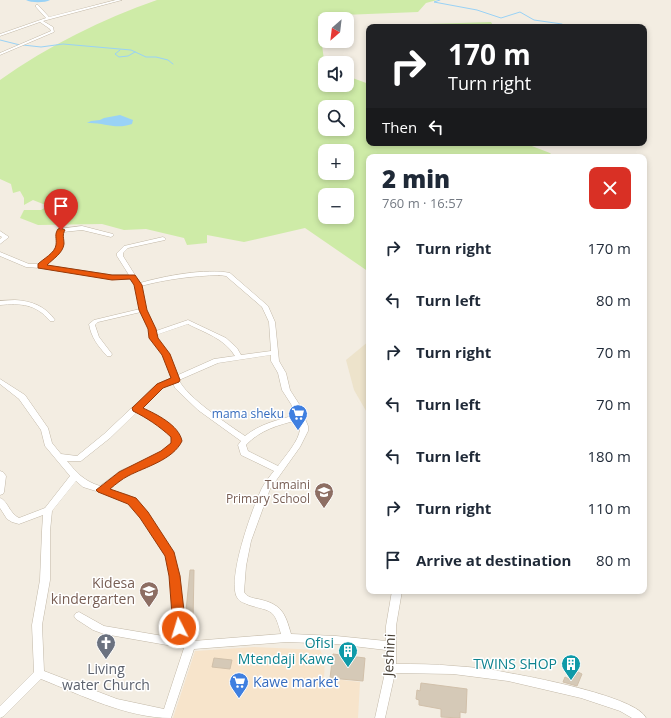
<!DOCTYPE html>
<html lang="en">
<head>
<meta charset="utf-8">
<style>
	:root { --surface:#fff; --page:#f2f2f3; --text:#1f2937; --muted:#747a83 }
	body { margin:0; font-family:"Open Sans",sans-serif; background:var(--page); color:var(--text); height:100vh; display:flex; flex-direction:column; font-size:15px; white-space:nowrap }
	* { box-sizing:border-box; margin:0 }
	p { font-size:13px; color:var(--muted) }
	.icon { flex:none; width:22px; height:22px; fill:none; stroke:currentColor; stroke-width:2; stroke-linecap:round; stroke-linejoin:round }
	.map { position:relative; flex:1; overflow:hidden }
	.details { position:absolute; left:366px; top:154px; width:281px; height:440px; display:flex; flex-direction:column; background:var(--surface); border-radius:8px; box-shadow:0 2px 6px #0003 }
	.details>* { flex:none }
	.hud { position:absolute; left:366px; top:24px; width:281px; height:122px; border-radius:8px; box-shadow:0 2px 6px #0003; background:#202124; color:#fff; overflow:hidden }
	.needle { width:26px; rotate:208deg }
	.tools { position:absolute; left:318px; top:12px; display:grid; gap:8px }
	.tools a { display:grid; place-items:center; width:36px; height:36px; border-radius:8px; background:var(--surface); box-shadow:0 2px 6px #0003; font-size:20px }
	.pin { position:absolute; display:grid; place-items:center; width:34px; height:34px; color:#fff; margin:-41px -17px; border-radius:50% 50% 50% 0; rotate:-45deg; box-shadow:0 0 4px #0007 }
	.pin .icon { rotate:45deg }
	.me { position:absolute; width:44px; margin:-22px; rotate:355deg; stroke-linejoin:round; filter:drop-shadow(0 0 3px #0008) }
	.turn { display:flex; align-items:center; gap:14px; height:84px; padding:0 16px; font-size:18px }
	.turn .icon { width:52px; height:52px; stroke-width:2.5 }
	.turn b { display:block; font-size:28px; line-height:34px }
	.then { display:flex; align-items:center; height:38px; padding:0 16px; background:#0003; gap:8px; font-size:15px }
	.round { display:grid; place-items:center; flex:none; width:42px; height:42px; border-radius:8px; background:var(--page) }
	.head { display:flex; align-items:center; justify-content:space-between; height:68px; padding:0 16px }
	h1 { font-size:24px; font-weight:800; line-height:30px }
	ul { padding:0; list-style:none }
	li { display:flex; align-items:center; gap:12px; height:52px; padding:0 16px }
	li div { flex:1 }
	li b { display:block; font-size:15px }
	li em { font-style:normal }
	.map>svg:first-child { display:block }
	.commercial { fill:#f7e4cb }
	.education { fill:#ede3cb }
	.green { fill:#ceeba7; fill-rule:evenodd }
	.water { fill:#99d2f6 }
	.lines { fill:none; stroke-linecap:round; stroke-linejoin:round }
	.stream { stroke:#99d2f6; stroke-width:1 }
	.river { fill:#99d2f6; fill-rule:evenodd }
	.building { fill:#d5c9b7; stroke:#d1c0aa }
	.minor-casing { stroke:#c2b8a7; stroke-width:1 }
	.minor { fill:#fff; fill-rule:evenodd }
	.route { fill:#ea580c; stroke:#983908 }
	.labels { text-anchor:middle; stroke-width:3; stroke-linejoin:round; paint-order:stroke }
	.shop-label { font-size:12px; fill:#366cbe; stroke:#fff; text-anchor:end }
	.education-label { font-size:12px; fill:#785e54; stroke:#fff; text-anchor:end }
	.near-education-label { font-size:14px; fill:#785e54; stroke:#fff; text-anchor:end }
	.near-culture-label { font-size:14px; fill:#0d838f; stroke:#fff; text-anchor:end }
	.near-street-label { font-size:14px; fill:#453d32; stroke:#fff }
	.near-worship-label { font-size:14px; fill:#5b616d; stroke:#fff }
	.near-shop-label { font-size:14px; fill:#366cbe; stroke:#fff; text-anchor:start }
</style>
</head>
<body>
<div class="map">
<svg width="671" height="718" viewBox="0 0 671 718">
	<rect width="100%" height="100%" fill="#f3ede2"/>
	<path class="commercial" d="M 254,647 L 320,650 L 325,660 L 324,678 L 360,682 L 358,718 L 173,718 L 195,651 Z"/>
	<path class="education" d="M 369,341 L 369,416 L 354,390 L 346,360 Z"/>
	<path class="green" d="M 157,0 L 437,0 L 426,3 L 418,12 L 318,16 L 325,67 L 325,85 L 347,85 L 347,76 L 369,84 L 369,143 L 524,143 L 550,153 L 554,157 L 369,157 L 369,272 L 305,228 L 244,242 L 207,235 L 207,243 L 187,245 L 184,238 L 146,229 L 124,230 L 102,224 L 38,225 L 20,218 L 24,210 L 41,210 L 48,206 L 33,200 L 24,205 L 24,198 L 20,191 L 13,193 L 11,184 L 0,179 L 0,80 C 48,46 102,19 157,0 ZM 325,107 L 347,107 L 347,129 L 325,129 ZM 325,151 L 347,151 L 347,173 L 325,173 ZM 325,195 L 347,195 L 347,217 L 325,217 Z
		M 491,22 L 494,27 L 428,27 L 427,24 Z"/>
	<path class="water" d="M 120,115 L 133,120 L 132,124 C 115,130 104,122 87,123 L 91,121 L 100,120 L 104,118 Z"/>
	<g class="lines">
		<path class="stream" d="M 440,0 L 434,2 L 477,10 L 501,18 L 520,12 L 534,20 L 562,24
			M 0,40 L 20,45
			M 23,45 L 41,47 L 63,44 L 131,50 L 146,57 L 156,57 L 168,60 L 173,64
			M 120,50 L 115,54 L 119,57 L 128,56 L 135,52"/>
		<path class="river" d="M 26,0 L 50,0 C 45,3 31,3 26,0 Z"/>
	</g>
	<path class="building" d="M 190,570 L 194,570 L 193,622 L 196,622 L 196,630 L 188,630 L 185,621 Z
		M 333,654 L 365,658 L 363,681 L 330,678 Z
		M 214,658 L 232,660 L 230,669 L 212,667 Z
		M 576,671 L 582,674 L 577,686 L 563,682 L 565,677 L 569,679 L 570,676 L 572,677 Z
		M 421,683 L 467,689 L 466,713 L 460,712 L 460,718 L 441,717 L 441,709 L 419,705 L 419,700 L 416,699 L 417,690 L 420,691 Z"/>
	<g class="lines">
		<defs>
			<path id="minor" d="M 116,0 L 122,0 L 43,21 L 53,27 L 54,32 L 0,55 L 0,53 L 51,31 L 50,29 L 40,22 L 0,36 L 0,34 L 46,18 L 36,7 L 36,5 L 38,5 L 49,17 Z
				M 82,226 L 113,234 L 114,235 L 111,237 L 82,230 L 63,232 C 62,236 63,240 63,245 C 61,254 52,260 45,265 L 112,275 L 129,275 L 117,256 L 117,253 L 124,246 L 163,237 L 166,239 L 165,240 L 128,248 L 123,253 L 123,256 L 140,283 C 164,276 206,268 230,273 L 268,306 L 275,322 L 279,361 L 286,373 L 290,390 L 299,404 L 308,426 L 308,431 L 300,447 L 270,489 L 251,541 L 246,566 L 244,592 C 247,597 252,598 258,599 C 281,604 285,612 291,634 L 336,636 L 386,641 L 386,626 L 392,591 L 402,591 L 396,626 L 396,664 C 415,664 435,664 454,666 C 472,667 491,669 509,673 C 533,677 637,697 646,718 L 632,718 L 620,711 L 581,698 L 508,681 L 453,674 L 395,673 L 385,718 L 375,718 L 386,668 L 386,650 L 336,644 L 287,642 L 194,649 L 171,718 C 127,718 81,695 41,679 L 4,716 L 0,718 L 0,706 L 34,672 L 32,625 L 40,580 L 42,531 L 43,515 L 19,524 L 12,522 L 7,519 L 0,508 L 0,498 C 8,501 9,513 19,518 L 45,508 L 70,476 L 45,446 L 41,430 L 19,399 L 0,384 L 0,379 L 25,395 L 48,428 L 52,443 L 61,454 L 77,456 L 104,434 L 157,384 L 171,378 L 163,354 L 150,338 L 149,329 L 141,312 L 98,322 L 95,325 L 99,337 L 112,354 L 111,356 L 107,356 C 98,346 91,337 89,324 L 94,320 L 140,309 L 135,285 L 131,279 L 112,279 L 40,268 L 26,267 L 0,256 L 0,252 L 29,264 L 39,264 L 51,255 L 55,250 L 57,243 L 57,233 L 59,229 ZM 219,275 L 226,276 L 262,307 L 269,322 L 271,351 L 241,355 L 237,348 L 226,338 L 188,320 L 156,331 L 146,310 L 141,286 C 167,279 193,276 219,275 ZM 188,324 C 205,333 224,338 235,356 L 214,359 L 178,375 L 169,354 L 156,338 L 156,335 ZM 271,355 L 271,361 L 278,373 L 282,390 L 291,404 L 296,415 C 277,420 260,424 245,436 C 229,425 186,397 179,380 L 218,363 ZM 173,383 L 175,388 L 198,410 L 241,441 L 238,445 L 241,455 L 274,471 C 270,476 265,482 262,488 C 253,506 225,583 238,599 C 240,602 245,603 249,605 C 272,612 274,608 281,634 L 193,641 L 184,627 L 180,576 L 173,553 L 147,513 L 135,499 L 128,495 L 108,489 C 115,484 121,478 129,474 C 144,466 176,459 180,440 C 173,424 157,415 142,408 L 163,388 ZM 137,412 C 150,418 167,426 172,440 C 169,456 133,464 120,471 C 113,476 107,481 100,486 C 84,481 77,473 67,461 L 81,461 L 110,438 ZM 298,420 C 299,423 301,426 300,429 C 299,441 285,456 278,466 L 248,451 L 246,445 C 260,430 278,425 298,420 ZM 76,481 L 83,487 L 122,499 L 129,503 L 141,517 L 166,556 L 170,576 L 174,628 L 181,639 L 104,626 L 79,612 L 76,613 L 74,616 L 76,619 L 93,630 L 104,634 L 184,648 L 164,709 L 117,699 L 44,671 L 42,625 L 50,580 L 50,531 L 52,511 Z
				M 0,231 L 9,237 L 0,244 L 0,239 L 2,237 L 0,236 Z
				M 15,300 C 32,301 45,306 55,320 L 54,321 L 50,321 C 36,304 21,303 0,305 L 0,301 Z
				M 0,471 L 3,472 L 6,476 L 4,492 L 3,494 L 0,495 Z"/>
		</defs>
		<use href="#minor" class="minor-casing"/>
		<use href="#minor" class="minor"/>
	</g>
	<path class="route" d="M 61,228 L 65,230 C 62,235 64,238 64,244 C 63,253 53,259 47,265 L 112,275 L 135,275 L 142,285 L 147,310 L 156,329 L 158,338 L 170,354 L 180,380 L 179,382 L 163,388 L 143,408 C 156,414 179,425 182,441 C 173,460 145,467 128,476 C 122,479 116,484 110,489 L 136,498 L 148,512 L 174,552 L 180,576 L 186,628 L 184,632 L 179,633 L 175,632 L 173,628 L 169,576 L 165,556 L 140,518 L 128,504 L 98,492 L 96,490 L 119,472 L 161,451 L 171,443 L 171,437 C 159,426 147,418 133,411 L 132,408 L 157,384 L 171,378 L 162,355 L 149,338 L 148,329 L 139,310 L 134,285 L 130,279 L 112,280 L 38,268 L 38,264 C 43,259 55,253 56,245 C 57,238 54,235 58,229 Z"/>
	<defs>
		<symbol id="supermarket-pin" viewBox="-11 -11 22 30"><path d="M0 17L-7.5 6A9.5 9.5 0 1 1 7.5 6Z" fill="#3f7fe0" stroke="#fff"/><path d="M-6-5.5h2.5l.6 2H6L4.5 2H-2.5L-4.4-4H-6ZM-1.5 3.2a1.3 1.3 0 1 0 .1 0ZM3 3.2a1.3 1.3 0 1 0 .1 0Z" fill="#fff"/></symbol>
		<symbol id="school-pin" viewBox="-11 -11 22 30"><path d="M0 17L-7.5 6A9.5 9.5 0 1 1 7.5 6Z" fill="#8d6e63" stroke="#fff"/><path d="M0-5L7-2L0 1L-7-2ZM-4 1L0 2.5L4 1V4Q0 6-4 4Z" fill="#fff"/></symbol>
		<symbol id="church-pin" viewBox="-11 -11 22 30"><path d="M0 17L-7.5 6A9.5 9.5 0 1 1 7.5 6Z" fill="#6b7280" stroke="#fff"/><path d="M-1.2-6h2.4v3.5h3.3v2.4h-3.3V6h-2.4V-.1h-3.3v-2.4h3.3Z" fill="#fff"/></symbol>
		<symbol id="building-pin" viewBox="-11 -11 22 30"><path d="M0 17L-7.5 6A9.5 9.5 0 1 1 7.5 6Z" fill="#0f9aa8" stroke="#fff"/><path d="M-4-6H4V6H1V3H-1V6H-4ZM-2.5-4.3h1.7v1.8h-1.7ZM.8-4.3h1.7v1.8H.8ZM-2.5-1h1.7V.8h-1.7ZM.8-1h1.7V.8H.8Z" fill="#fff"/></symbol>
	</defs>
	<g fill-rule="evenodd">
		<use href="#supermarket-pin" x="287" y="403" width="22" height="30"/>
		<use href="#school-pin" x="313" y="481" width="22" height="30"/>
		<use href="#school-pin" x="138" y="580" width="22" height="30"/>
		<use href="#church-pin" x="95" y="632" width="22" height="30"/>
		<use href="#building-pin" x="337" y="640" width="22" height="30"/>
		<use href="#building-pin" x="560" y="653" width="22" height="30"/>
		<use href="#supermarket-pin" x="228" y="671" width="22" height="30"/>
	</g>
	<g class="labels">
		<g class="shop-label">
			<text x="284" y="418">mama sheku</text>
		</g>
		<g class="education-label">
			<text x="310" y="489">Tumaini<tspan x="310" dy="14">Primary School</tspan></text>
		</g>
		<g class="near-education-label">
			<text x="135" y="588">Kidesa<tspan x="135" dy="16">kindergarten</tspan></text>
		</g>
		<g class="near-culture-label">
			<text x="334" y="648">Ofisi<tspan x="334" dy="16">Mtendaji Kawe</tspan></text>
			<text x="557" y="669">TWINS SHOP</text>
		</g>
		<g class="near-street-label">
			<text transform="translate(389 655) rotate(-87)" y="5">Jeshini</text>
		</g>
		<g class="near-worship-label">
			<text x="106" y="674">Living<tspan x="106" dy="16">water Church</tspan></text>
		</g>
		<g class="near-shop-label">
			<text x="253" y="687">Kawe market</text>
		</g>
	</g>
</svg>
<div class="tools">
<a><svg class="needle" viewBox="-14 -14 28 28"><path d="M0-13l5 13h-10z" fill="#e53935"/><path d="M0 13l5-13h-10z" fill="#747a83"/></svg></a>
<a><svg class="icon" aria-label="sound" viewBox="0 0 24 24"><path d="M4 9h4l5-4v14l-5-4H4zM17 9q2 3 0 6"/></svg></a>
<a><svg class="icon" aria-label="search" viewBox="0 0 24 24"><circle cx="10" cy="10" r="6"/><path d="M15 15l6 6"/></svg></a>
<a>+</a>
<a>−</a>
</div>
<div class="pin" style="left:61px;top:230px;background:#d93025"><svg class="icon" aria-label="arrive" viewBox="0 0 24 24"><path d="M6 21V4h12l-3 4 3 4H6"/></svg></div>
<svg class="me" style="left:179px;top:628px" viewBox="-20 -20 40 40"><circle r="17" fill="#ea580c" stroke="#fff" stroke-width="3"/><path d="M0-11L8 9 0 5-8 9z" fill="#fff"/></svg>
<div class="hud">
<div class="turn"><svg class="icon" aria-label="right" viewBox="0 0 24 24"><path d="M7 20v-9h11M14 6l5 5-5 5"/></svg><div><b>170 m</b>Turn right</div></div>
<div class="then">Then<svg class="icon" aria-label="left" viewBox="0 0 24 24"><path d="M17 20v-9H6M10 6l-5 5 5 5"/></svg></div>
</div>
<section class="details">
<div class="head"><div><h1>2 min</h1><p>760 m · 16:57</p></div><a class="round" style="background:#d93025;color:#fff"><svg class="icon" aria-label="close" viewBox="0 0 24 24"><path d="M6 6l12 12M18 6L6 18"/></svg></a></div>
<ul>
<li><svg class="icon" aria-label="right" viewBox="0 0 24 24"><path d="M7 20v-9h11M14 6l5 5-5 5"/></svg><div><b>Turn right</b></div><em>170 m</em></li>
<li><svg class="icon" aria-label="left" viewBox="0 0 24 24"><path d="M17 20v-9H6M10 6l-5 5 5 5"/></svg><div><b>Turn left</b></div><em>80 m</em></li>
<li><svg class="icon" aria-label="right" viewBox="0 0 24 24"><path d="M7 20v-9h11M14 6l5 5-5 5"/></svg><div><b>Turn right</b></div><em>70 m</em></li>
<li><svg class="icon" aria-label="left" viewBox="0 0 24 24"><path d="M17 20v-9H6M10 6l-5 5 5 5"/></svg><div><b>Turn left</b></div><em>70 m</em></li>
<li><svg class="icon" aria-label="left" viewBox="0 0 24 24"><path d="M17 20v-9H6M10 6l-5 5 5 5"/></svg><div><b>Turn left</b></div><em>180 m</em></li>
<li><svg class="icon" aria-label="right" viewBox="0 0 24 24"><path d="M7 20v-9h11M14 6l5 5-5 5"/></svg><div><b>Turn right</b></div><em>110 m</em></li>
<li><svg class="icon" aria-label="arrive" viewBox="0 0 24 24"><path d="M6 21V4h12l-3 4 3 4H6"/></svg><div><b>Arrive at destination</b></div><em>80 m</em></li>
</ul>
</section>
</div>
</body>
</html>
